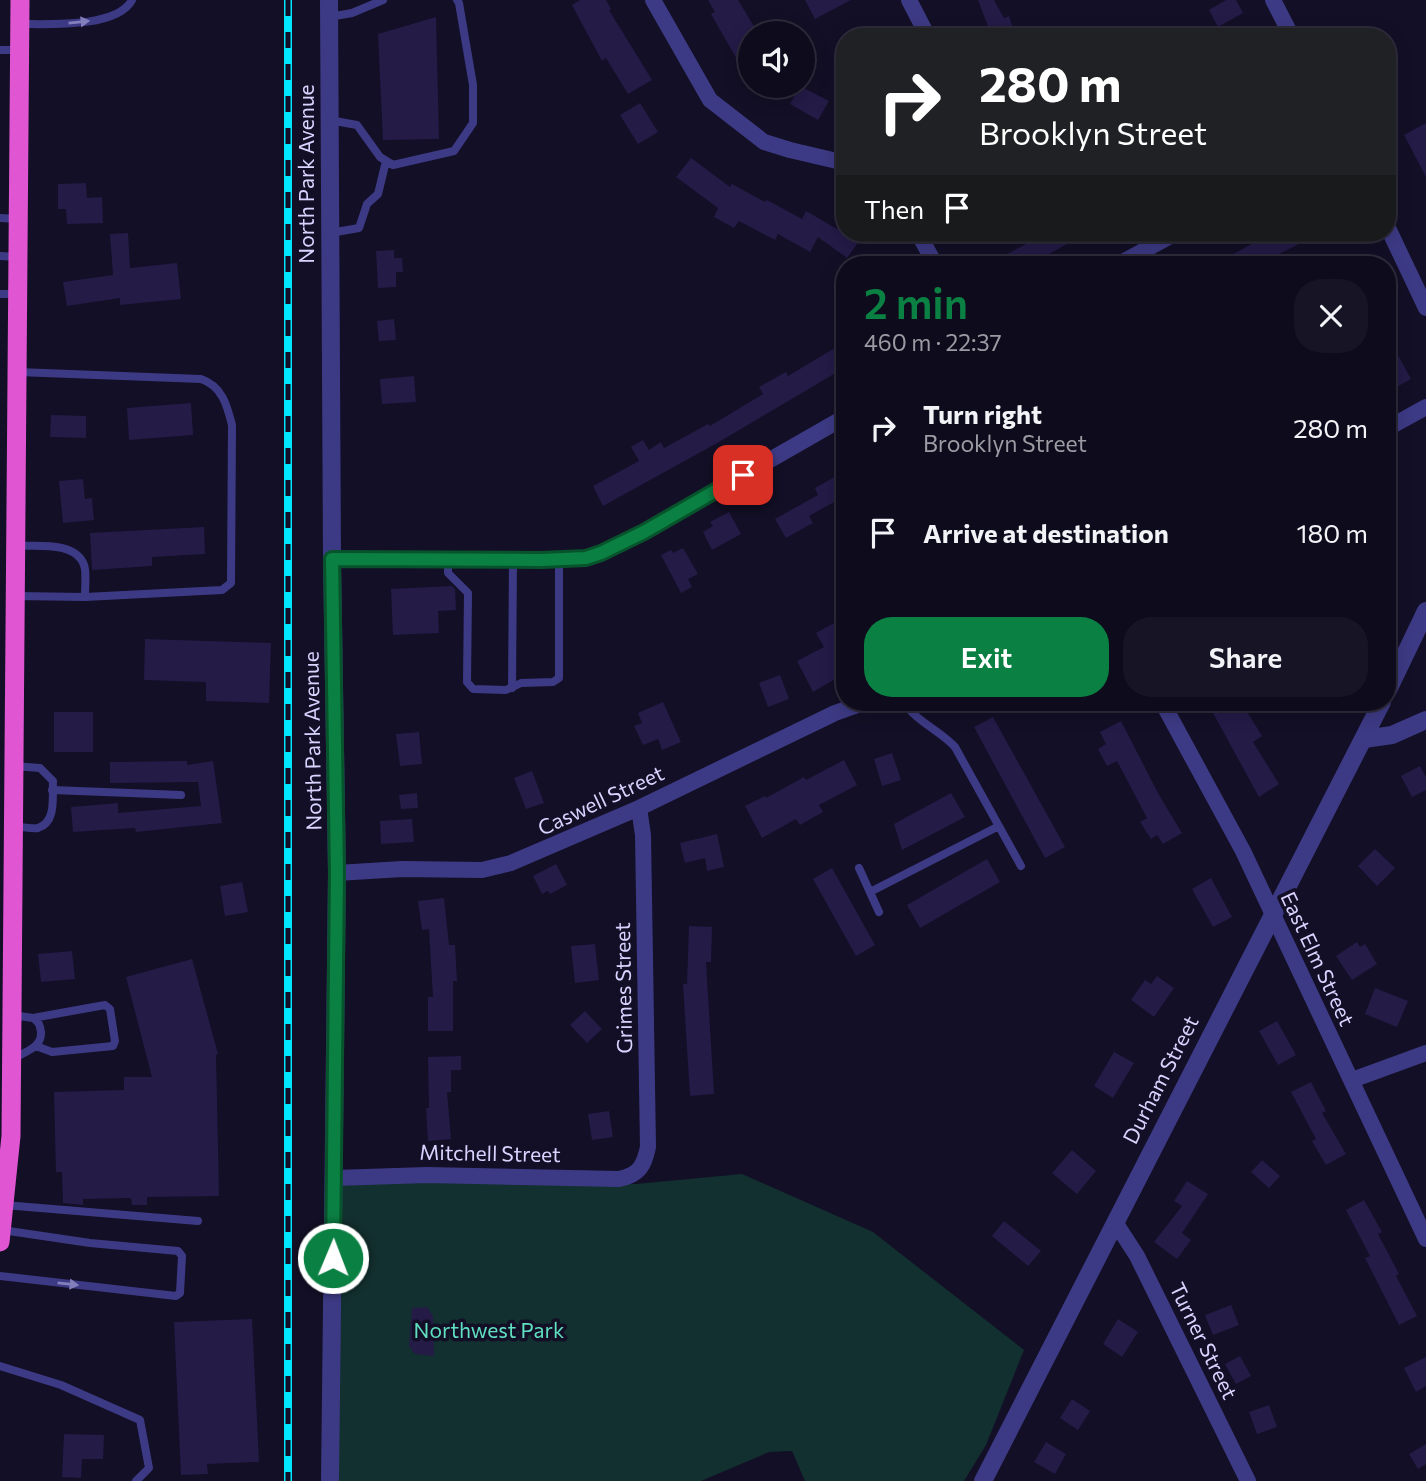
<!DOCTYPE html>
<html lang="en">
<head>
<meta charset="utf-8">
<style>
	:root { --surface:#0e0b1c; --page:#171425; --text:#f1f3f6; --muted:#9b9ba3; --line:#2e2b3b; --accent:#0b8043 }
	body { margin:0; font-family:Commissioner,sans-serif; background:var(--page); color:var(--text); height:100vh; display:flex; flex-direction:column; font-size:26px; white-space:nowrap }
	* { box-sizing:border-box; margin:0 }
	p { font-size:23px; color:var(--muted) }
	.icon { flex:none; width:38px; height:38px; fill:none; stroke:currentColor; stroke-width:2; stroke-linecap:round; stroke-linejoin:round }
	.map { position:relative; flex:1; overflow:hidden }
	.panel { position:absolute; left:836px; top:256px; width:560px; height:455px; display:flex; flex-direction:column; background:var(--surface); border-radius:28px; box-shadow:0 4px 18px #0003,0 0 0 2px var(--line) }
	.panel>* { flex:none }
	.banner { position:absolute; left:836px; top:28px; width:560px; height:214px; border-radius:28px; box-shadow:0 4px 18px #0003,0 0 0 2px var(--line); background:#202124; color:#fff; overflow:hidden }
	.controls { position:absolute; left:738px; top:21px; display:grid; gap:14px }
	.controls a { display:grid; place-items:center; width:77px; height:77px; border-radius:50%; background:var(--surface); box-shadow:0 4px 18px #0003,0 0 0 2px var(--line); font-size:35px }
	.pin { position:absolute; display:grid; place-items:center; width:60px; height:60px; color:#fff; margin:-30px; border-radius:14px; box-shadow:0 4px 10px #0006 }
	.me { position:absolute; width:77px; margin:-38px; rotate:1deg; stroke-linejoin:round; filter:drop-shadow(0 0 5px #0008) }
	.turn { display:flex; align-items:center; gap:24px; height:147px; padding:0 28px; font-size:32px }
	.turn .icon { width:91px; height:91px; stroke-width:2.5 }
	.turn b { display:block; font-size:49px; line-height:60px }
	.then { display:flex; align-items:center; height:66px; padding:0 28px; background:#0003; gap:14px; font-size:26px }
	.round { display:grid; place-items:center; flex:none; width:74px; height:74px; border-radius:28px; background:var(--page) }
	.headline { display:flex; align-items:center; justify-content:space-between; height:119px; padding:0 28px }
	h1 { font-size:42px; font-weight:600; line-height:52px; color:var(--accent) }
	.primary-button { display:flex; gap:14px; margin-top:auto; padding:14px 28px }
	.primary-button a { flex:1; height:80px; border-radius:28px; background:var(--accent); color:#fff; font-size:28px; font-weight:600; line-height:80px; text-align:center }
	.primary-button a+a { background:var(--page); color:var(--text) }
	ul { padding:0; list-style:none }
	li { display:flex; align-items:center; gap:21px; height:105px; padding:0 28px }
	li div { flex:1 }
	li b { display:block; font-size:26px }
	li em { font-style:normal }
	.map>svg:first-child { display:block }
	.green { fill:#12302f }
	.building { fill:#241b47 }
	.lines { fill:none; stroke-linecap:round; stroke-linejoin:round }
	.service { stroke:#3d3a85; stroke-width:8 }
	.minor { stroke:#3d3a85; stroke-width:16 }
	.tertiary { stroke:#3d3a85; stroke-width:18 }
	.trunk { stroke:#e055d1; stroke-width:19 }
	.rail-casing { stroke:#00e5ff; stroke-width:8 }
	.rail { stroke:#130f26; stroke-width:5; stroke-dasharray:16; stroke-linecap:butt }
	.oneway { fill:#837fbc }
	.route-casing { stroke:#07532c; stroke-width:18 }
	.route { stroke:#0b8043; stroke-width:12 }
	.labels { text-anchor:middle; stroke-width:7; stroke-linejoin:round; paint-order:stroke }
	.street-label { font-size:21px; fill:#d9d4ff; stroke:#130f26 }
	.park-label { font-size:21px; fill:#5fe0c0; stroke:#130f26 }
</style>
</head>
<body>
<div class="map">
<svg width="1426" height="1481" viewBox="0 0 1426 1481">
	<rect width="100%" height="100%" fill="#130f26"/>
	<path class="green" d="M 742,1174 L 873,1232 L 1024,1350 L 986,1445 L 964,1481 L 805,1481 L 792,1451 L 769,1452 L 701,1481 L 338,1481 L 340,1209 L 343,1183 L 375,1181 L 636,1184 Z"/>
	<path class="building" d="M 580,0 L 606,0 L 611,9 L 609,10 L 652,80 L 628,94 L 606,58 L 602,61 L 572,5 Z
		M 708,0 L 738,0 L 758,33 L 751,33 L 751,84 L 711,14 L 715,12 Z
		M 805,0 L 851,0 L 815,19 Z
		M 978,0 L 994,0 L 1004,18 L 1009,16 L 1016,37 L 992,37 Z
		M 1226,0 L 1236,0 L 1243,13 L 1218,27 L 1209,10 Z
		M 436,17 L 439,139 L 383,140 L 378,34 Z
		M 800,86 L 829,101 L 818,120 L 790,104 Z
		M 640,103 L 658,132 L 638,144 L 620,115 Z
		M 1426,123 L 1426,177 L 1404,135 Z
		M 691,158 L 730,187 L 732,184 L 765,202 L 767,200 L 802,219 L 806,211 L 837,229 L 845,217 L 845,233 L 865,233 L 847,258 L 818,237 L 810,252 L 778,234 L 775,240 L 739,221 L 734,228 L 714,217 L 718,208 L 676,177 Z
		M 86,183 L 87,198 L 102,197 L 103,223 L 67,224 L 66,209 L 58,209 L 58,184 Z
		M 128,233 L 130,268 L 177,263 L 181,299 L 120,305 L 120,298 L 67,306 L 63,282 L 113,275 L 110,234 Z
		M 1047,233 L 1087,233 L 1049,254 L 1051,257 L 1039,264 L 1013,264 L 1007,254 Z
		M 1272,233 L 1321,233 L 1259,264 L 1215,264 Z
		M 394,250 L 394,258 L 402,258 L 403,272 L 396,272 L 396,287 L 378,288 L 376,251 Z
		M 394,319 L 396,340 L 379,341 L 377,321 Z
		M 1388,337 L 1411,379 L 1393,389 L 1388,379 Z
		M 833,349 L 844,368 L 719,442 L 603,506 L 593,486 L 639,461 L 631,447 L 643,440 L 649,450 L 661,442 L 664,448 L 708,424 L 710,426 L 763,394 L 759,387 L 786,372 L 788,376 Z
		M 414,376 L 416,402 L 382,404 L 380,379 Z
		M 191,403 L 193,435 L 129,440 L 127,408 Z
		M 51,415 L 86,416 L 86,438 L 50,437 Z
		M 845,471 L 845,496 L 809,516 L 813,523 L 786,538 L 775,519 L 818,495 L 815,488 Z
		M 83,479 L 85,499 L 92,498 L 94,520 L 63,523 L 59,481 Z
		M 729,512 L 741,534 L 712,550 L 703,532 L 713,526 L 710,522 Z
		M 204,527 L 205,554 L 152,557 L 152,566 L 92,570 L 90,533 Z
		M 683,548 L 698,574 L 688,579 L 692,587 L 681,593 L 661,555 L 671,550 L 673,553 Z
		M 452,586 L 455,589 L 456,610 L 438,611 L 439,633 L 393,635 L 391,589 Z
		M 834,623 L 845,643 L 845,673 L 813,692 L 797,661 L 824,647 L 816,633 Z
		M 145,639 L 271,643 L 269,703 L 206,701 L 206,682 L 144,680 Z
		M 780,675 L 789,699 L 768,707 L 759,683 Z
		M 663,702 L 681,742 L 662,750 L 658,739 L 643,745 L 634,726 L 642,723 L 638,713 Z
		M 1207,702 L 1241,702 L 1262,736 L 1253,742 L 1279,784 L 1259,797 Z
		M 54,712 L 93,712 L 93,752 L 54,752 Z
		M 993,717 L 1065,847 L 1045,858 L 974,727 Z
		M 1121,721 L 1159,795 L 1182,833 L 1163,844 L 1157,835 L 1151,839 L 1140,822 L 1147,818 L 1117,761 L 1107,766 L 1098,749 L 1106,744 L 1100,732 Z
		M 419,732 L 422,764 L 400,766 L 396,734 Z
		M 892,753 L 901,780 L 882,786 L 874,759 Z
		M 844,760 L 857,785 L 819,805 L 823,812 L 800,825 L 796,819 L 762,838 L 745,806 L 765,796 L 766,798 L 804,777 L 806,780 Z
		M 187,761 L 187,765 L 213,761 L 222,823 L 136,832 L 135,828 L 73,832 L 71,807 L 118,803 L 118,813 L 201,806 L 198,782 L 110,783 L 110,762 Z
		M 1420,766 L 1426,777 L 1426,790 L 1412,797 L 1401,776 Z
		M 532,771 L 544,803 L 526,809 L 514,778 Z
		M 417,793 L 418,808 L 401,809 L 399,795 Z
		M 951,793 L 965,817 L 902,850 L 894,824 Z
		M 412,819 L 414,842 L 381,844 L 380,821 Z
		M 717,834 L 724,867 L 707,871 L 705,858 L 685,863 L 680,843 Z
		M 1375,849 L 1395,868 L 1377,886 L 1358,866 Z
		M 987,859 L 1000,882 L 920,928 L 907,905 Z
		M 556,864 L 567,885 L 550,894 L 548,891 L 542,894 L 533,876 Z
		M 832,868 L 875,945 L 856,956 L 813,879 Z
		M 1211,878 L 1232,917 L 1213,927 L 1192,889 Z
		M 242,882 L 248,912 L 225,916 L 220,886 Z
		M 444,898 L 449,945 L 455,945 L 457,981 L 453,981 L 453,1031 L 428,1031 L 428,997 L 433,997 L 429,929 L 422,930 L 418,901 Z
		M 689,926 L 712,927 L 711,962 L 706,962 L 714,1094 L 690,1096 L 683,984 L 687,984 Z
		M 1357,942 L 1360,947 L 1365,944 L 1377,964 L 1352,980 L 1336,956 Z
		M 595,944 L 599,980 L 575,983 L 571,946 Z
		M 72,951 L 75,979 L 41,982 L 38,954 Z
		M 192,959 L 218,1054 L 216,1055 L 219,1196 L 147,1197 L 147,1205 L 132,1205 L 131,1198 L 83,1199 L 83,1205 L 63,1203 L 62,1172 L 56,1172 L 54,1092 L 124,1090 L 124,1077 L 152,1077 L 126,977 Z
		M 1157,976 L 1174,988 L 1154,1017 L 1131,1000 L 1145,980 L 1151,984 Z
		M 1375,988 L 1408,1001 L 1397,1027 L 1365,1014 Z
		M 585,1011 L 602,1029 L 587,1043 L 570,1025 Z
		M 1277,1021 L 1296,1055 L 1278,1065 L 1259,1031 Z
		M 1114,1052 L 1134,1063 L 1113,1098 L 1094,1086 Z
		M 461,1056 L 461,1070 L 451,1070 L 451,1092 L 447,1092 L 451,1139 L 428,1141 L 426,1108 L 429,1108 L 428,1057 Z
		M 1311,1082 L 1326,1111 L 1322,1113 L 1346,1154 L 1326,1165 L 1312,1141 L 1316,1139 L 1291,1092 Z
		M 609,1111 L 613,1137 L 592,1140 L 588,1114 Z
		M 1072,1150 L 1096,1171 L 1077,1194 L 1052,1173 Z
		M 1262,1160 L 1280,1176 L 1269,1188 L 1251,1172 Z
		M 1187,1181 L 1208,1194 L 1182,1233 L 1191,1240 L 1177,1259 L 1154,1242 L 1182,1206 L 1174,1201 Z
		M 1364,1200 L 1382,1232 L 1378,1234 L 1399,1274 L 1396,1276 L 1417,1316 L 1399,1325 L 1365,1258 L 1370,1256 L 1346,1210 Z
		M 1004,1221 L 1041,1251 L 1028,1266 L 992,1236 Z
		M 1231,1305 L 1239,1325 L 1213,1335 L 1205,1315 Z
		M 427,1307 L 433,1316 L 434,1356 L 415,1354 L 409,1346 L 412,1308 Z
		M 252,1319 L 259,1462 L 207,1464 L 208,1474 L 181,1475 L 174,1322 Z
		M 1118,1319 L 1138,1332 L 1122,1357 L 1103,1344 Z
		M 1240,1356 L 1251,1376 L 1236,1384 L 1225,1364 Z
		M 1426,1357 L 1426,1386 L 1416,1392 L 1404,1368 Z
		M 1072,1399 L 1090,1411 L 1078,1430 L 1060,1418 Z
		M 1269,1405 L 1277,1427 L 1257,1434 L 1249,1412 Z
		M 64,1434 L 104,1435 L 103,1459 L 82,1459 L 81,1478 L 62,1477 Z
		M 1046,1442 L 1066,1454 L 1055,1474 L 1034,1462 Z
		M 1426,1444 L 1426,1464 L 1418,1469 L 1409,1454 Z"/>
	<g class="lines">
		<path class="service" d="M 329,17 L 352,13 L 383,0
			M 20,24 C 48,24 117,28 132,0
			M 0,50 L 18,50
			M 329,120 L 357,125 L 380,157 L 393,165 L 454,151 L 473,123 L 473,85 L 459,3 L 457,0
			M 0,218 L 18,219
			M 330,233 L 359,228 L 367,204 L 378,194 L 386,161
			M 0,256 L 19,257
			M 0,294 L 16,294
			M 18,372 L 201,379 C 222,386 227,405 232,425 L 231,583 L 222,590 L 85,597
			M 448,560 L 448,573 L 468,593 L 467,682 L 473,689 L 506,690 L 521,683 L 553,682 L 559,678 L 559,559
			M 16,596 L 85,597 C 85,588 86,577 85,569 C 80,541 37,546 17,546
			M 512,688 L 513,560
			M 904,702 C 915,721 941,731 955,747 L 1021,866
			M 14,766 L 40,768 L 53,781 C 52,796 57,822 38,828 C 32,829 22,827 15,826
			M 52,790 L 181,795
			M 859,868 L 879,912
			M 870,892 L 999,826
			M 12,1015 L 33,1018 C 39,1022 40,1025 41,1032 C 42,1048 25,1051 14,1059
			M 33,1018 L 105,1005 L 110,1009 L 115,1041 L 113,1046 L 52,1052 L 36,1046
			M 4,1205 L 198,1221
			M 0,1276 L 176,1296 L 180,1293 L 182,1256 L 178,1251 L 90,1243 L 2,1230
			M 0,1366 L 61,1385 L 140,1420 L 149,1468 L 136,1481"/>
		<path class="minor" d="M 653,0 L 710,100 L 764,142 L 790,150 L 837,161 L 845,165
			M 909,0 L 924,29 L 925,37
			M 1273,0 L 1292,37
			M 1388,228 L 1426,308
			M 918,233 L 935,264
			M 1119,264 L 1176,233
			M 1388,428 L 1426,407
			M 332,559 L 541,560 L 586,558 L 601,553 L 644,532 L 845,417
			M 1162,702 L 1243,851 L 1426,1239
			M 337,873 L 402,869 L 482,870 L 511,863 L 639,808 L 835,713 L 866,702
			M 1352,1080 L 1426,1053
			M 334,1178 L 427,1175 L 619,1179 C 639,1175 644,1166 648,1147 L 643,835 L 639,808
			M 1115,1222 L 1137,1256 L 1248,1481"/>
		<path class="tertiary" d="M 329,0 L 332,559 L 337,873 L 330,1481
			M 1388,690 L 1426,611
			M 1364,739 L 1392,735 L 1426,720
			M 983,1481 L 1382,702"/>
		<path class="trunk" d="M 0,1242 L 11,1136 L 20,0"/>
		<defs>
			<path id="rail" d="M 288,0 L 288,1481"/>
		</defs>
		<use href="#rail" class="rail-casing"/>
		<use href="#rail" class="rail"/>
	</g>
	<defs><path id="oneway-solid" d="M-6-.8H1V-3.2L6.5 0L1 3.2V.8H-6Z" transform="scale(1.75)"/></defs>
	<g class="oneway">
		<use href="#oneway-solid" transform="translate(79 22) rotate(-6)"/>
		<use href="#oneway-solid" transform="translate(68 1284) rotate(6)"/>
	</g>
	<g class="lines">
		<defs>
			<path id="route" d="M 333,1258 L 337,873 L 332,559 L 541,560 L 586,558 L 601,553 L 644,532 L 743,475"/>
		</defs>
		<use href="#route" class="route-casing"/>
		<use href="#route" class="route"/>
	</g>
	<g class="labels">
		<g class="street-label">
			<text transform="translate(307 174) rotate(-90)" y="7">North Park Avenue</text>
			<text transform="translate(313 741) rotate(-91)" y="7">North Park Avenue</text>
			<text transform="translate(601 801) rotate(-25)" y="7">Caswell Street</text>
			<text transform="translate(1317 959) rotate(65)" y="7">East Elm Street</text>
			<text transform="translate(624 988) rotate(-91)" y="7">Grimes Street</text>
			<text transform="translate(1161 1080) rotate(-63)" y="7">Durham Street</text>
			<text transform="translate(490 1154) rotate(1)" y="7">Mitchell Street</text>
			<text transform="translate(1203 1341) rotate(64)" y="7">Turner Street</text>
		</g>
		<g class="park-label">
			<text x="489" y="1338">Northwest Park</text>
		</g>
	</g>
</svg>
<div class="controls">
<a><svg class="icon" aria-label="sound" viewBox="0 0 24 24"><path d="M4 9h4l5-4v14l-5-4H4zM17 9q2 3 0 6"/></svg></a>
</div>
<div class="pin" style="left:743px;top:475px;background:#d93025"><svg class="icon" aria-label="arrive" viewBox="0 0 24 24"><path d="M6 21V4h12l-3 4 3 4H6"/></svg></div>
<svg class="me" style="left:333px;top:1258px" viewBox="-20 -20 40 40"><circle r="17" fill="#0b8043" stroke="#fff" stroke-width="3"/><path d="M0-11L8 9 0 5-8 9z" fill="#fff"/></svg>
<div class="banner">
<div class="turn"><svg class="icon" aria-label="right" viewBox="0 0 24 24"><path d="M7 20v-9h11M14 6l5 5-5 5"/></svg><div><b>280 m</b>Brooklyn Street</div></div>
<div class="then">Then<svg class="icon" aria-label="arrive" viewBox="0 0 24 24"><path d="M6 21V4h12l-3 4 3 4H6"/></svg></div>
</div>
<section class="panel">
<div class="headline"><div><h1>2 min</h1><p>460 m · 22:37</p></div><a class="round"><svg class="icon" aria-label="close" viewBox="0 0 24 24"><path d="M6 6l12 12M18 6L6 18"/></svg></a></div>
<ul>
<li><svg class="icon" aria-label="right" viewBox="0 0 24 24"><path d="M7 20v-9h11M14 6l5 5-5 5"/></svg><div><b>Turn right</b><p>Brooklyn Street</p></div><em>280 m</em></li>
<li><svg class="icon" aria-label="arrive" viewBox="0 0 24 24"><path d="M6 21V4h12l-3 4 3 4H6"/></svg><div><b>Arrive at destination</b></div><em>180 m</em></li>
</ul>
<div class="primary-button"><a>Exit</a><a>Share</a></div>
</section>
</div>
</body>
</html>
